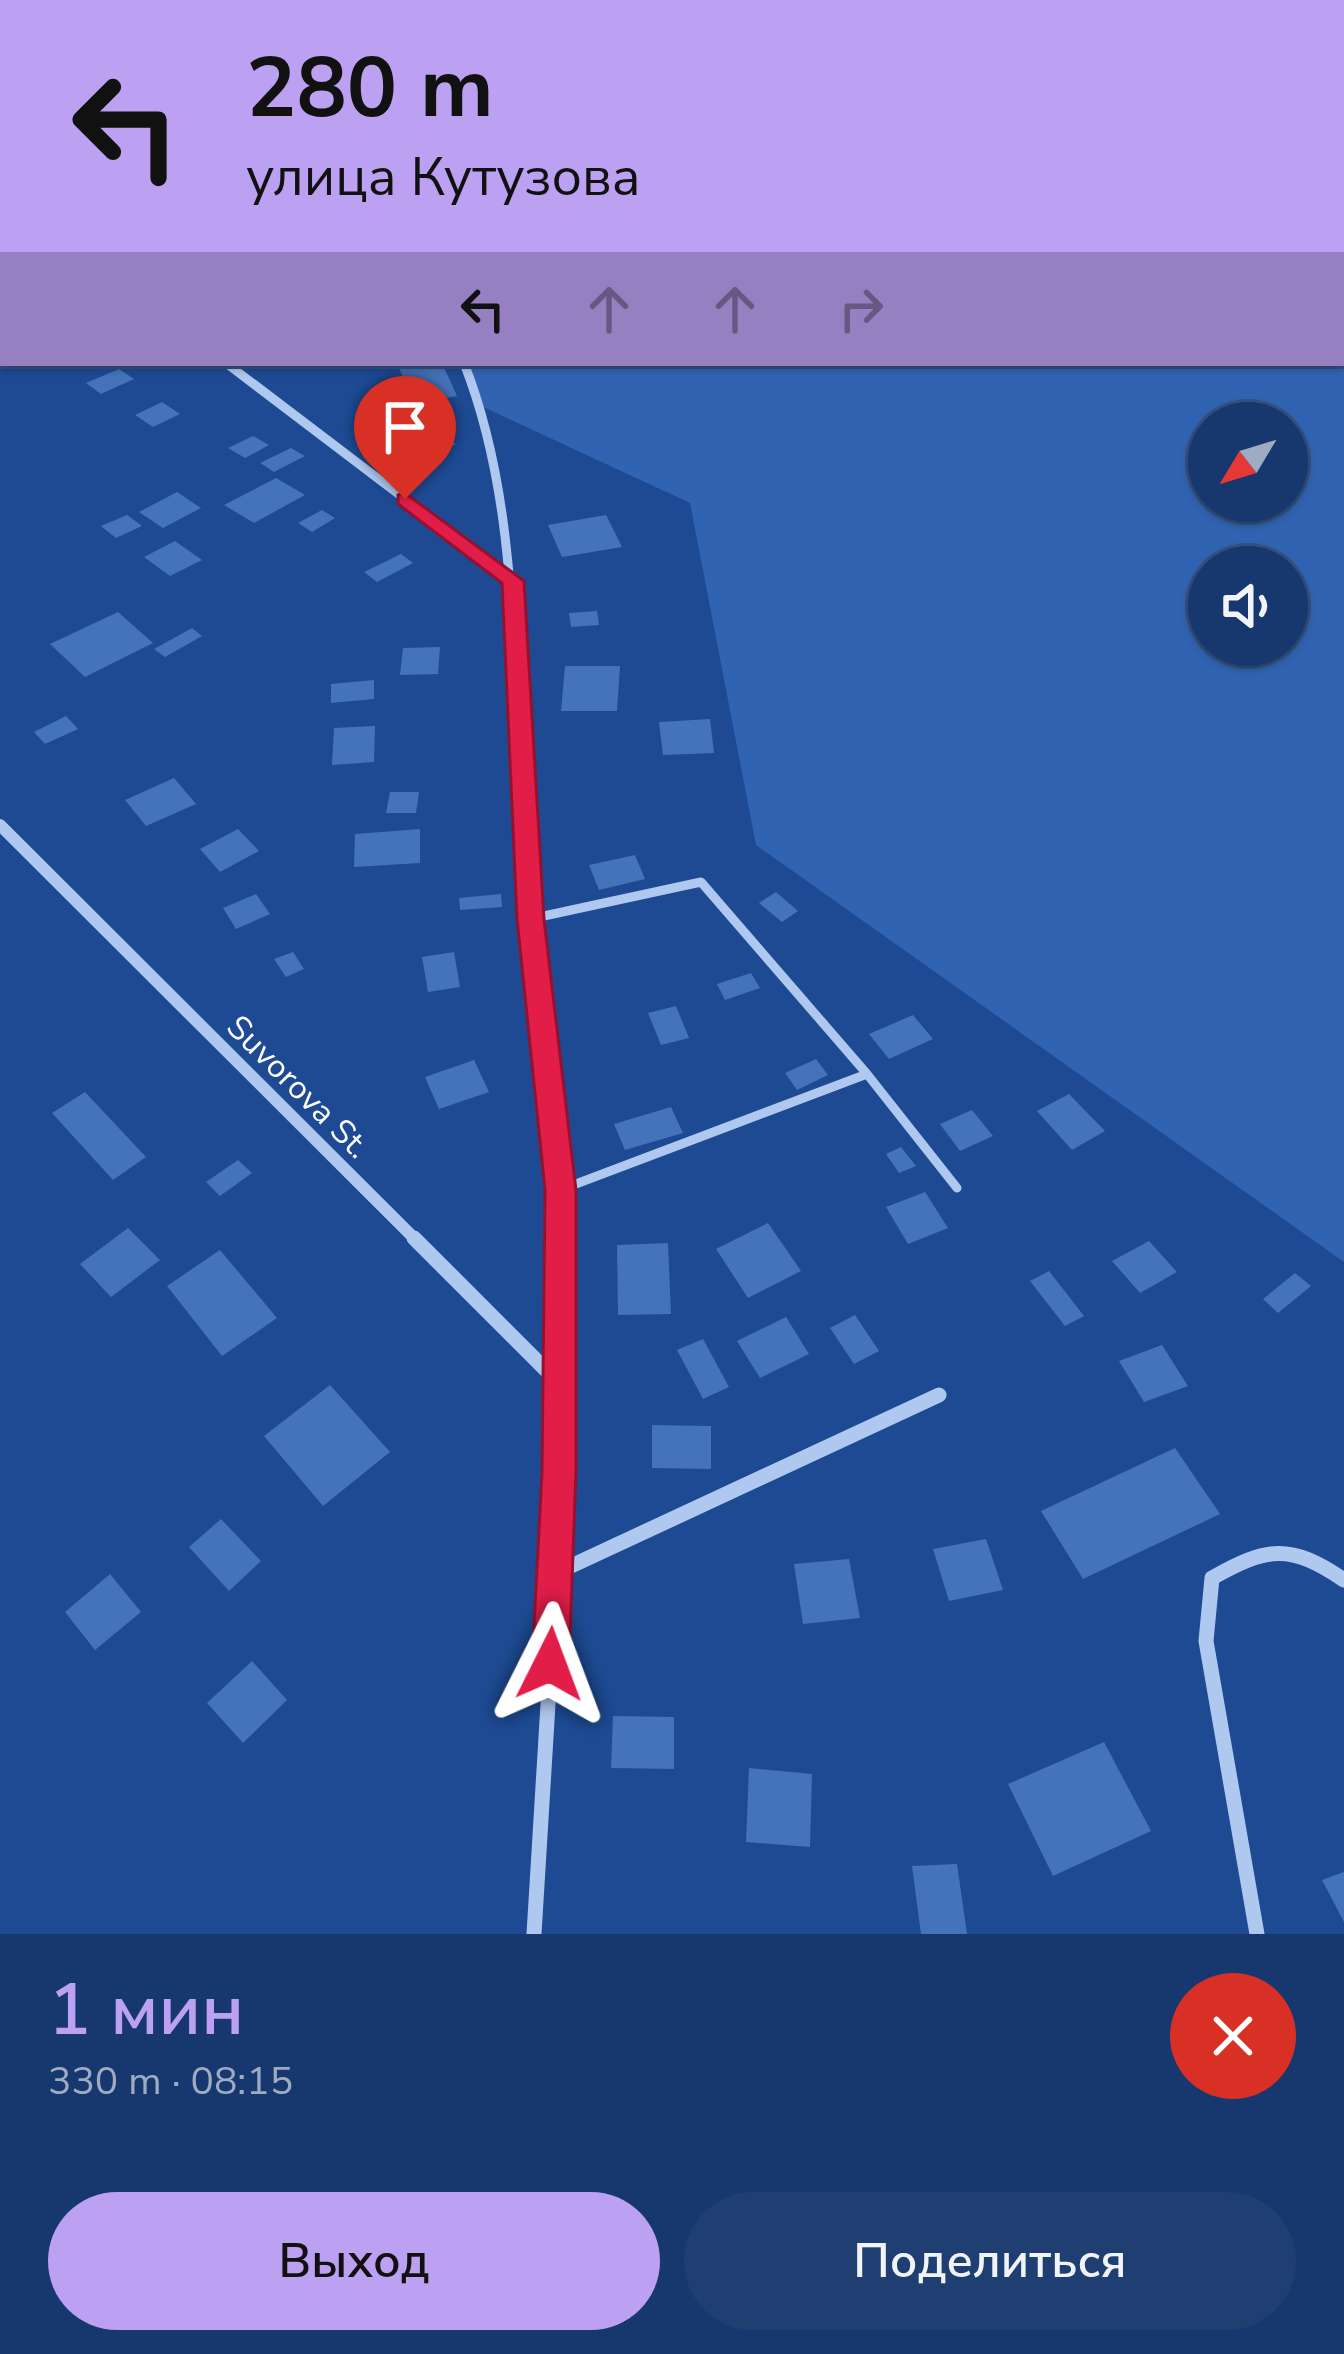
<!DOCTYPE html>
<html lang="ru">
<head>
<meta charset="utf-8">
<style>
	:root { --surface:#16386e; --page:#1f3f73; --text:#f1f3f6; --muted:#9eacc2; --line:#355281; --accent:#bca0f2 }
	body { margin:0; font-family:"Nunito Sans",sans-serif; background:var(--page); color:var(--text); height:100vh; display:flex; flex-direction:column; font-size:45px; white-space:nowrap }
	* { box-sizing:border-box; margin:0 }
	p { font-size:39px; color:var(--muted) }
	.icon { flex:none; width:66px; height:66px; fill:none; stroke:currentColor; stroke-width:2; stroke-linecap:round; stroke-linejoin:round }
	.map { position:relative; height:1934px; overflow:hidden }
	.details { display:flex; flex-direction:column; background:var(--surface); flex:1 }
	.details>* { flex:none }
	.guide { position:absolute; left:0px; top:0px; width:1344px; height:366px; box-shadow:0 3px 9px #0004,0 0 0 3px var(--line); background:#bca0f2; color:#111; overflow:hidden }
	.needle { width:78px; rotate:232deg }
	.controls { position:absolute; left:1188px; top:402px; display:grid; gap:24px }
	.controls a { display:grid; place-items:center; width:120px; height:120px; border-radius:50%; background:var(--surface); box-shadow:0 3px 9px #0004,0 0 0 3px var(--line); font-size:60px }
	.pin { position:absolute; display:grid; place-items:center; width:102px; height:102px; color:#fff; margin:-123px -51px; border-radius:50% 50% 50% 0; rotate:-45deg; box-shadow:0 0 12px #0007 }
	.pin .icon { rotate:45deg }
	.me { position:absolute; width:132px; margin:-66px; rotate:3deg; stroke-linejoin:round; filter:drop-shadow(0 0 9px #0008) }
	.turn { display:flex; align-items:center; gap:42px; height:252px; padding:0 48px; font-size:54px }
	.turn .icon { width:156px; height:156px; stroke-width:2.5 }
	.turn b { display:block; font-size:84px; line-height:102px }
	.lanes { display:flex; align-items:center; height:114px; padding:0 48px; background:#0003; justify-content:center; gap:60px; direction:ltr }
	.lanes .off { opacity:.35 }
	.round { display:grid; place-items:center; flex:none; width:126px; height:126px; border-radius:63px; background:var(--page) }
	.summary { display:flex; align-items:center; justify-content:space-between; height:204px; padding:0 48px }
	h1 { font-size:72px; font-weight:600; line-height:90px; color:var(--accent) }
	.primary-button { display:flex; gap:24px; margin-top:auto; padding:24px 48px }
	.primary-button a { flex:1; height:138px; border-radius:72px; background:var(--accent); color:#111; font-size:48px; font-weight:600; line-height:138px; text-align:center }
	.primary-button a+a { background:var(--page); color:var(--text) }
	.map>svg:first-child { display:block }
	.green { fill:#3063b1; fill-rule:evenodd }
	.building { fill:#4573ba }
	.lines { fill:none; stroke-linecap:round; stroke-linejoin:round }
	.path { stroke:#afc8ef; stroke-width:3; stroke-dasharray:3 4.5; stroke-linecap:butt }
	.lane { stroke:#afc8ef; stroke-width:9 }
	.street-far2 { stroke:#afc8ef; stroke-width:9 }
	.street-far1 { stroke:#afc8ef; stroke-width:12 }
	.street { stroke:#afc8ef; stroke-width:15 }
	.route { fill:#e11d48; stroke:#92132f; stroke-width:3 }
	.labels { text-anchor:middle; stroke-width:9; stroke-linejoin:round; paint-order:stroke }
	.street-label { font-size:33px; fill:#fff; stroke:#1d4a93 }
</style>
</head>
<body>
<div class="map">
<svg width="1344" height="1934" viewBox="0 0 1344 1934">
	<rect width="100%" height="100%" fill="#1d4a93"/>
	<path class="green" d="M 0,0 L 1344,0 L 1344,1262 L 756,845 L 690,503 L 481,406 L 464,363 L 1341,363 L 1341,3 L 3,3 L 3,45 ZM 1209,423 L 1287,423 L 1287,501 L 1209,501 ZM 1209,567 L 1287,567 L 1287,645 L 1209,645 Z"/>
	<path class="building" d="M 428,363 L 442,363 L 457,396 L 414,403 L 399,368 Z
		M 119,369 L 134,379 L 101,394 L 86,383 Z
		M 162,402 L 180,414 L 153,427 L 135,415 Z
		M 253,436 L 269,445 L 245,458 L 228,448 Z
		M 439,436 L 456,444 L 435,457 L 418,448 Z
		M 291,448 L 305,456 L 274,472 L 260,463 Z
		M 276,478 L 305,495 L 254,523 L 224,505 Z
		M 177,492 L 201,508 L 163,528 L 139,512 Z
		M 322,510 L 335,518 L 312,532 L 298,523 Z
		M 127,515 L 142,526 L 116,538 L 101,526 Z
		M 606,515 L 622,547 L 562,557 L 548,525 Z
		M 175,541 L 202,560 L 170,576 L 144,557 Z
		M 401,554 L 413,563 L 377,582 L 364,572 Z
		M 597,611 L 599,625 L 571,627 L 569,613 Z
		M 118,612 L 153,643 L 85,677 L 50,644 Z
		M 192,628 L 202,636 L 165,657 L 154,649 Z
		M 440,647 L 438,674 L 400,675 L 403,648 Z
		M 565,666 L 620,666 L 617,711 L 561,711 Z
		M 374,680 L 374,699 L 331,703 L 331,684 Z
		M 66,716 L 78,729 L 45,744 L 34,732 Z
		M 710,719 L 714,753 L 663,755 L 659,722 Z
		M 375,726 L 374,762 L 332,765 L 334,728 Z
		M 174,778 L 196,804 L 146,826 L 125,800 Z
		M 390,792 L 419,792 L 416,813 L 386,813 Z
		M 238,829 L 259,851 L 220,872 L 200,849 Z
		M 420,829 L 420,863 L 354,867 L 355,834 Z
		M 635,855 L 645,879 L 599,890 L 589,865 Z
		M 776,892 L 798,911 L 782,922 L 759,903 Z
		M 256,894 L 270,914 L 236,929 L 223,908 Z
		M 501,894 L 502,907 L 460,910 L 459,898 Z
		M 293,952 L 304,969 L 286,977 L 274,959 Z
		M 454,952 L 460,987 L 428,992 L 422,957 Z
		M 751,973 L 760,988 L 725,1000 L 717,984 Z
		M 676,1006 L 689,1038 L 661,1045 L 648,1013 Z
		M 913,1015 L 933,1039 L 889,1059 L 869,1034 Z
		M 816,1059 L 828,1075 L 797,1090 L 785,1073 Z
		M 474,1060 L 489,1092 L 439,1109 L 425,1077 Z
		M 85,1092 L 146,1157 L 113,1180 L 52,1113 Z
		M 1069,1094 L 1105,1131 L 1072,1150 L 1037,1111 Z
		M 671,1107 L 683,1133 L 625,1150 L 614,1124 Z
		M 972,1110 L 993,1136 L 960,1151 L 940,1124 Z
		M 901,1147 L 916,1166 L 899,1173 L 886,1154 Z
		M 238,1160 L 252,1173 L 220,1196 L 206,1182 Z
		M 925,1192 L 948,1228 L 908,1244 L 886,1207 Z
		M 768,1223 L 801,1271 L 748,1298 L 716,1249 Z
		M 128,1228 L 160,1260 L 111,1297 L 80,1264 Z
		M 1149,1241 L 1177,1272 L 1140,1293 L 1112,1261 Z
		M 668,1243 L 671,1314 L 618,1315 L 617,1245 Z
		M 220,1250 L 277,1318 L 222,1356 L 167,1286 Z
		M 1049,1271 L 1084,1316 L 1065,1326 L 1030,1281 Z
		M 1295,1273 L 1311,1286 L 1278,1313 L 1263,1299 Z
		M 855,1315 L 879,1351 L 854,1364 L 830,1328 Z
		M 786,1317 L 809,1354 L 760,1378 L 737,1341 Z
		M 703,1339 L 729,1387 L 703,1399 L 677,1350 Z
		M 1162,1345 L 1188,1386 L 1144,1402 L 1119,1361 Z
		M 330,1385 L 390,1452 L 323,1506 L 264,1436 Z
		M 652,1425 L 711,1426 L 711,1469 L 652,1468 Z
		M 1175,1448 L 1220,1514 L 1083,1579 L 1041,1511 Z
		M 221,1519 L 261,1561 L 229,1591 L 189,1547 Z
		M 986,1539 L 1003,1590 L 949,1601 L 933,1549 Z
		M 849,1559 L 860,1618 L 803,1624 L 794,1564 Z
		M 110,1574 L 141,1612 L 95,1650 L 65,1612 Z
		M 252,1661 L 287,1700 L 243,1743 L 207,1703 Z
		M 613,1716 L 674,1717 L 674,1769 L 611,1768 Z
		M 1104,1742 L 1151,1831 L 1053,1876 L 1008,1784 Z
		M 749,1768 L 812,1774 L 810,1847 L 746,1842 Z
		M 957,1864 L 967,1934 L 921,1934 L 912,1866 Z
		M 1344,1872 L 1344,1922 L 1322,1880 Z"/>
	<g class="lines">
		<path class="path" d="M 964,3 L 995,0"/>
		<path class="lane" d="M 530,919 L 701,882 L 867,1074 L 957,1188
			M 560,1190 L 867,1074"/>
		<path class="street-far2" d="M 226,363 L 513,581
			M 464,363 C 508,475 511,594 518,712"/>
		<path class="street-far1" d="M 518,709 L 530,919 L 560,1190 L 559,1241
			M 0,825 L 417,1241"/>
		<path class="street" d="M 414,1238 L 560,1384
			M 556,1573 L 939,1395
			M 534,1934 L 556,1573 L 559,1238
			M 1257,1934 L 1206,1641 L 1212,1578 C 1267,1547 1290,1543 1344,1580"/>
	</g>
	<path class="route" d="M 405,493 L 524,581 L 544,919 L 576,1190 L 576,1472 L 569,1664 L 564,1677 L 550,1682 L 537,1677 L 532,1664 L 542,1472 L 545,1190 L 517,919 L 502,583 L 398,504 L 398,495 Z"/>
	<g class="labels">
		<g class="street-label">
			<text transform="translate(299 1086) rotate(45)" y="12">Suvorova St.</text>
		</g>
	</g>
</svg>
<div class="controls">
<a><svg class="needle" viewBox="-14 -14 28 28"><path d="M0-13l5 13h-10z" fill="#e53935"/><path d="M0 13l5-13h-10z" fill="#9eacc2"/></svg></a>
<a><svg class="icon" aria-label="sound" viewBox="0 0 24 24"><path d="M4 9h4l5-4v14l-5-4H4zM17 9q2 3 0 6"/></svg></a>
</div>
<div class="pin" style="left:405px;top:499px;background:#d93025"><svg class="icon" aria-label="arrive" viewBox="0 0 24 24"><path d="M6 21V4h12l-3 4 3 4H6"/></svg></div>
<svg class="me" style="left:550px;top:1664px" viewBox="-20 -20 40 40"><path d="M0-17L14 15 0 8-14 15z" fill="#e11d48" stroke="#fff" stroke-width="4"/></svg>
<div class="guide">
<div class="turn"><svg class="icon" aria-label="left" viewBox="0 0 24 24"><path d="M17 20v-9H6M10 6l-5 5 5 5"/></svg><div><b>280 m</b>улица Кутузова</div></div>
<div class="lanes"><svg class="icon" aria-label="left" viewBox="0 0 24 24"><path d="M17 20v-9H6M10 6l-5 5 5 5"/></svg><svg class="icon off" aria-label="ahead" viewBox="0 0 24 24"><path d="M12 20V5M6 11l6-6 6 6"/></svg><svg class="icon off" aria-label="ahead" viewBox="0 0 24 24"><path d="M12 20V5M6 11l6-6 6 6"/></svg><svg class="icon off" aria-label="right" viewBox="0 0 24 24"><path d="M7 20v-9h11M14 6l5 5-5 5"/></svg></div>
</div>
</div>
<section class="details">
<div class="summary"><div><h1>1 мин</h1><p>330 m · 08:15</p></div><a class="round" style="background:#d93025;color:#fff"><svg class="icon" aria-label="close" viewBox="0 0 24 24"><path d="M6 6l12 12M18 6L6 18"/></svg></a></div>
<div class="primary-button"><a>Выход</a><a>Поделиться</a></div>
</section>
</body>
</html>
